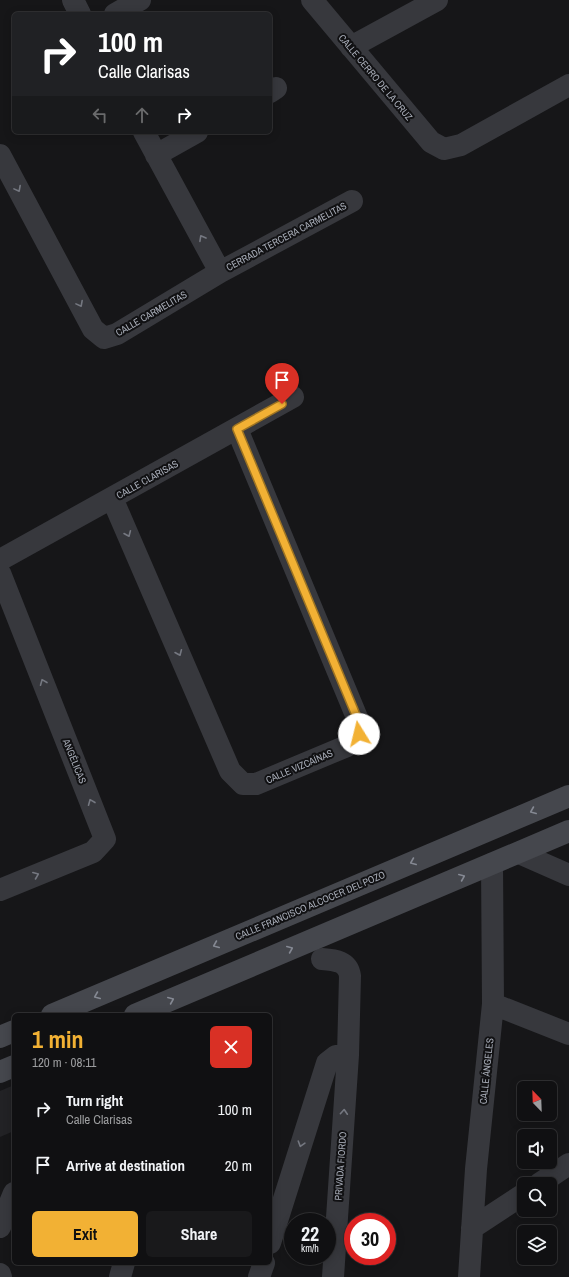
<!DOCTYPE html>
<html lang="en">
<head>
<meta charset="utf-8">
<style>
	:root { --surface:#101012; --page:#19191b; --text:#f1f3f6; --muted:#9c9d9f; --line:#303032; --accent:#f2b134 }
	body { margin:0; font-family:"Archivo Narrow",sans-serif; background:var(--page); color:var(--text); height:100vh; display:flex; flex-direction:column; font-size:15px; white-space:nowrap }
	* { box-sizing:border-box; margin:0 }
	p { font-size:13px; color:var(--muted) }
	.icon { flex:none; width:22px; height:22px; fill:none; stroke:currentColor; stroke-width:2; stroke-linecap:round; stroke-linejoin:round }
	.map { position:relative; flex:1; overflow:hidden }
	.panel { position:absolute; left:12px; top:1013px; width:260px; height:252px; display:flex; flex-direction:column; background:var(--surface); border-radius:6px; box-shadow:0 2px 10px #0003,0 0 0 1px var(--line) }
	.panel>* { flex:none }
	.hud { position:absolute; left:12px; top:12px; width:260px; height:122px; border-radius:6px; box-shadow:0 2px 10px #0003,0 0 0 1px var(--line); background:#202124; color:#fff; overflow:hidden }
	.needle { width:26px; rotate:337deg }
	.fabs { position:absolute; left:517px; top:1081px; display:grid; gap:8px }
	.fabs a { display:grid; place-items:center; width:40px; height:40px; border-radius:6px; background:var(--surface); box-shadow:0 2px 10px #0003,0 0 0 1px var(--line); font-size:20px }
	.speed { position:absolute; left:284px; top:1213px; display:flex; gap:8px; font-size:20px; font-weight:700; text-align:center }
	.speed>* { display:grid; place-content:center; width:52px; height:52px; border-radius:50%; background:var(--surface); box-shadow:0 2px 10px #0003,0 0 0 1px var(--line); line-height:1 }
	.speed small { font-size:10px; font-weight:400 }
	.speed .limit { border:6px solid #d22; background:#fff; color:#111 }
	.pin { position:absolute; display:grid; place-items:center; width:34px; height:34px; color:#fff; margin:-41px -17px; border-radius:50% 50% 50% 0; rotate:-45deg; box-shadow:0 0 4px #0007 }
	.pin .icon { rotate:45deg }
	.me { position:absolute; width:44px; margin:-22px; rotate:351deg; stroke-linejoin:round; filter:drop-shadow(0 0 3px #0008) }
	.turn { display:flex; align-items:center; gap:14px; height:84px; padding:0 20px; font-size:18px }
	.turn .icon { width:52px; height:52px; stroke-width:2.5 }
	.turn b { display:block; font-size:28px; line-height:34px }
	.lanes { display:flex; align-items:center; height:38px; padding:0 20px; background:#0003; justify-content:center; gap:20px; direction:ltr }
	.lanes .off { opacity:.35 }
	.round { display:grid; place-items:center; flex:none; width:42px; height:42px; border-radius:6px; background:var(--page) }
	.overview { display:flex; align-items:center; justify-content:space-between; height:68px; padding:0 20px }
	h1 { font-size:24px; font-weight:800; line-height:30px; color:var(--accent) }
	.action { display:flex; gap:8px; margin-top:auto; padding:8px 20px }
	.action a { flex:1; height:46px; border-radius:6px; background:var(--accent); color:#111; font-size:16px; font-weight:800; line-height:46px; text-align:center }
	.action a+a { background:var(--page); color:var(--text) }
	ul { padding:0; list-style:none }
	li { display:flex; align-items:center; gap:12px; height:56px; padding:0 20px }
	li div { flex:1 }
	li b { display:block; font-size:15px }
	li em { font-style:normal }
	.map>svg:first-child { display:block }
	.built { fill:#222225 }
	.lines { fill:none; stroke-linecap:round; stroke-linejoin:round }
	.street { stroke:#37383d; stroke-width:22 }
	.secondary { stroke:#45474d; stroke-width:22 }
	.oneway { stroke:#757881 }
	.oneway2 { stroke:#858993 }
	.route-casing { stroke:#9d7322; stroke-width:10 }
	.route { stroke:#f2b134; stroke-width:7 }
	.labels { text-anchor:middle; stroke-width:4; stroke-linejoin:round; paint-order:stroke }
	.street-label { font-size:10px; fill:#a8adb8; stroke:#111113 }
</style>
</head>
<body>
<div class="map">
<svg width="569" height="1277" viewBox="0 0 569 1277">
	<rect width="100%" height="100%" fill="#161618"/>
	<path class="built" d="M 14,1085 L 14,1131 L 0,1137 L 0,1091 Z"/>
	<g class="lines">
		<path class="street" d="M 73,0 L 80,14
			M 312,0 L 431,142 L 444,149 L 461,145 L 569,85
			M 115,14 L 140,0
			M 351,47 L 437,0
			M 270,92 L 276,88
			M 144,132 L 220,272
			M 0,155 L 93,329 L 104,338 L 117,334 L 220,272 L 352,201
			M 156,155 L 197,132
			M 112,498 L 230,771 L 243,784 L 256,784 L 347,746 L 359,734 L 358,720 L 237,429
			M 0,560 L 293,397
			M 0,573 L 105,839 L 93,852 L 0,890
			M 519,853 L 569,875
			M 322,959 C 335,960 348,961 350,976 L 348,1055 L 333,1277
			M 493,1004 L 569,1034
			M 539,1184 L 569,1164
			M 0,1227 L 14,1193
			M 472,1228 L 524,1194
			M 270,1243 L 327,1063 L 336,1056 L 348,1055
			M 0,1274 L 1,1277
			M 120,1277 L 124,1263
			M 259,1277 L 264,1263
			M 469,1277 L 476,1169 L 493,1004 L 492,864"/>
		<path class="secondary" d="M 52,1015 L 569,796
			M 135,1015 L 569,831
			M 0,1037 L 14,1031
			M 0,1072 L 14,1066"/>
	</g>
	<defs><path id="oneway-chevron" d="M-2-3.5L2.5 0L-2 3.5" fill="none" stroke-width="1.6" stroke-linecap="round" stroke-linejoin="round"/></defs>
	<g class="oneway">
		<use href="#oneway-chevron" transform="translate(18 189) rotate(62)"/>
		<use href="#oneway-chevron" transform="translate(202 238) rotate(-119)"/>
		<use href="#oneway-chevron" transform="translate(80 304) rotate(62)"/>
		<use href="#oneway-chevron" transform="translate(128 534) rotate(67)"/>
		<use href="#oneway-chevron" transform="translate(179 653) rotate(67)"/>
		<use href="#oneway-chevron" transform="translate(43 682) rotate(-112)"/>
		<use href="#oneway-chevron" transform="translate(91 802) rotate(-112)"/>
		<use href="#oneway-chevron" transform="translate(36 875) rotate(-22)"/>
		<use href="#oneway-chevron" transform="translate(344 1112) rotate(-86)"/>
		<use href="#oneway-chevron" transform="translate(301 1144) rotate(107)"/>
	</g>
	<g class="oneway2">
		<use href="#oneway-chevron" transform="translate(533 811) rotate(157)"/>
		<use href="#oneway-chevron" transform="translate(413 862) rotate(157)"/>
		<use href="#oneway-chevron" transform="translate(462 877) rotate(-23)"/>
		<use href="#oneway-chevron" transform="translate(216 945) rotate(157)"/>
		<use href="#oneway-chevron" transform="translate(290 949) rotate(-23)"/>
		<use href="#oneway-chevron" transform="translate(97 996) rotate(157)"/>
		<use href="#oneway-chevron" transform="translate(171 1000) rotate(-23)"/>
	</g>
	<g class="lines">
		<defs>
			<path id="route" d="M 282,404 L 237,429 L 358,720 L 359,734"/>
		</defs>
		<use href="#route" class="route-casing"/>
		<use href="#route" class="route"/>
	</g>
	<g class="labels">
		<g class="street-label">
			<text transform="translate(376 77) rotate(50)" y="4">CALLE CERRO DE LA CRUZ</text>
			<text transform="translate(286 236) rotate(-28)" y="4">CERRADA TERCERA CARMELITAS</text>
			<text transform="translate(151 313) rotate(-30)" y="4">CALLE CARMELITAS</text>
			<text transform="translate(147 479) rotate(-29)" y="4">CALLE CLARISAS</text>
			<text transform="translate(75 761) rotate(68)" y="4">ANGÉLICAS</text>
			<text transform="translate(299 766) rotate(-23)" y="4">CALLE VIZCAÍNAS</text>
			<text transform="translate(310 905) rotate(-23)" y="4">CALLE FRANCISCO ALCOCER DEL POZO</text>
			<text transform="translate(486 1071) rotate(-84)" y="4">CALLE ÁNGELES</text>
			<text transform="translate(340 1166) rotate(-86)" y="4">PRIVADA FIORDO</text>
		</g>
	</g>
</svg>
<div class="fabs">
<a><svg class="needle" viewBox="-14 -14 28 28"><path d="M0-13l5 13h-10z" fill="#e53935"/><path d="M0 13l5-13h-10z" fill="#9c9d9f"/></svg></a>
<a><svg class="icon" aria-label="sound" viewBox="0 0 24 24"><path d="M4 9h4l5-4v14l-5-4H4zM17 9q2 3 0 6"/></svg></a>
<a><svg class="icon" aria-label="search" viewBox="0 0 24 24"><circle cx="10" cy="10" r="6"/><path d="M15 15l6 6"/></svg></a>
<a><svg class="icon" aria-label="layers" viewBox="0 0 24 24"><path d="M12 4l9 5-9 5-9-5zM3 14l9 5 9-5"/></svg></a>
</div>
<div class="speed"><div>22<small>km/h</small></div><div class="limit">30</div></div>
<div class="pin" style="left:282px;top:404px;background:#d93025"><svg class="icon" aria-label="arrive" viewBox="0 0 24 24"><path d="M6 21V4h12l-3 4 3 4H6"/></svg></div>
<svg class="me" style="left:359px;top:734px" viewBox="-20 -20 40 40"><circle r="19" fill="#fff"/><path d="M0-13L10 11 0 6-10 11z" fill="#f2b134"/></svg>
<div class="hud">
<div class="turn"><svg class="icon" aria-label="right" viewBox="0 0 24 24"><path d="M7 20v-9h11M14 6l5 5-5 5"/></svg><div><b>100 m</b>Calle Clarisas</div></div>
<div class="lanes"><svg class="icon off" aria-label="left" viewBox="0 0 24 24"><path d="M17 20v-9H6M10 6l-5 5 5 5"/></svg><svg class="icon off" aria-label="ahead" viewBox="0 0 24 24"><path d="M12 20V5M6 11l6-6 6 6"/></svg><svg class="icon" aria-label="right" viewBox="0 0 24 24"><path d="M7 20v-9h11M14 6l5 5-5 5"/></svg></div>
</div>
<section class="panel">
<div class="overview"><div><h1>1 min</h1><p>120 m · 08:11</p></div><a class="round" style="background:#d93025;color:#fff"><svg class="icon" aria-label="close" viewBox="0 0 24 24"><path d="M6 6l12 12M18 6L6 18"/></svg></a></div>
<ul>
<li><svg class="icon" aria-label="right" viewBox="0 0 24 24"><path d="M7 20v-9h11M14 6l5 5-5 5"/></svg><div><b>Turn right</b><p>Calle Clarisas</p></div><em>100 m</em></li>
<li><svg class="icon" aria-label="arrive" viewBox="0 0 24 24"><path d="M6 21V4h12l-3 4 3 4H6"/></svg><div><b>Arrive at destination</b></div><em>20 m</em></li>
</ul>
<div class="action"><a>Exit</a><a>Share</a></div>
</section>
</div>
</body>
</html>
